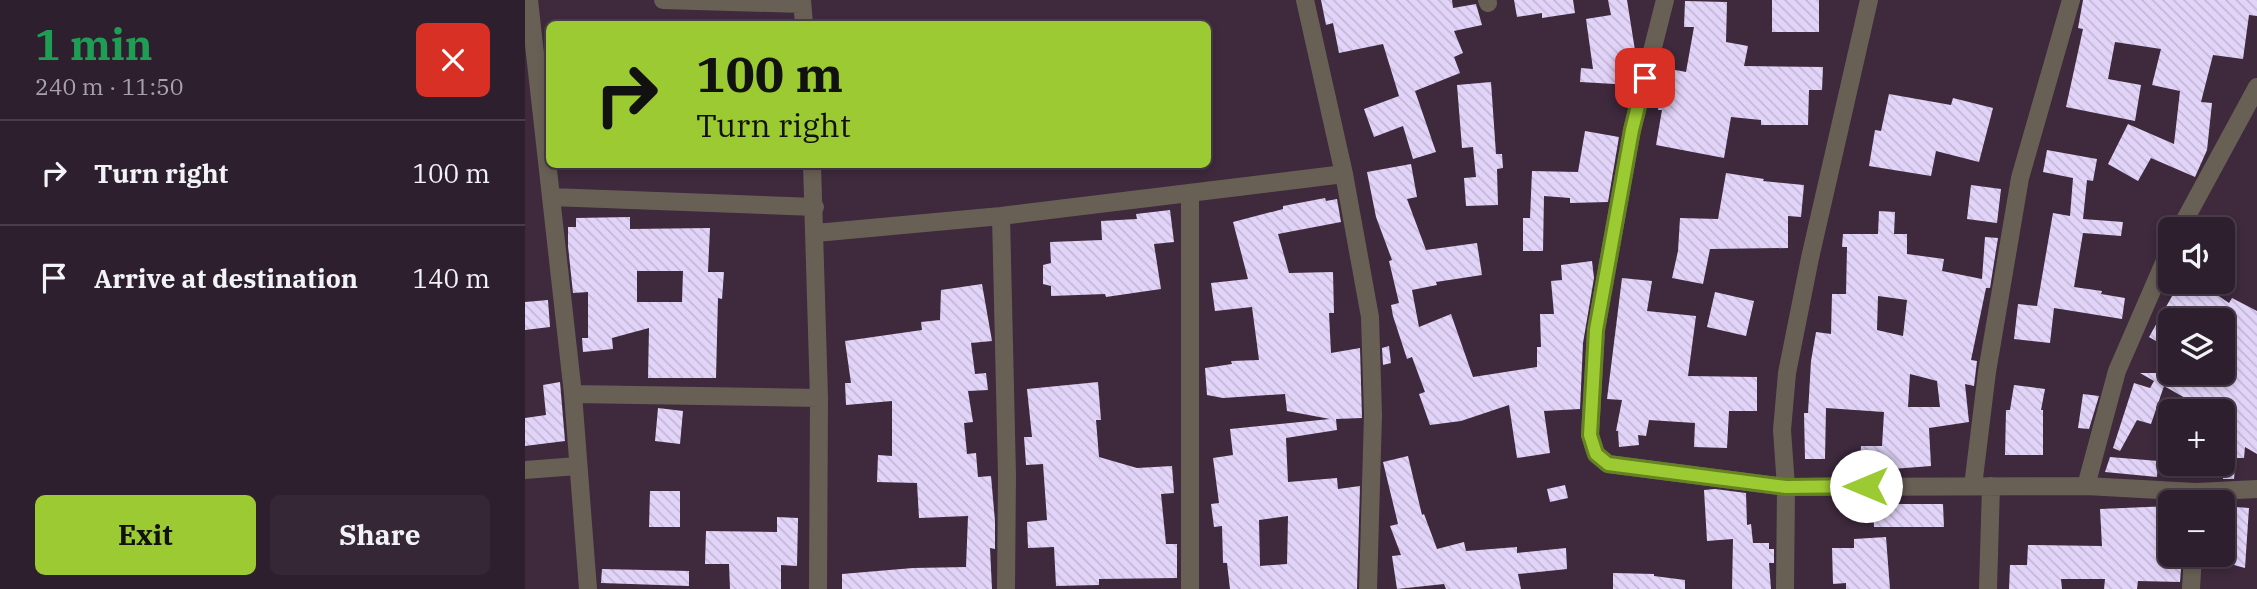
<!DOCTYPE html>
<html lang="en">
<head>
<meta charset="utf-8">
<style>
	:root { --surface:#2e1f2e; --page:#362736; --text:#f1f3f6; --muted:#a7a2aa; --line:#493d4a; --accent:#9cca32 }
	body { margin:0; font-family:"IBM Plex Serif",serif; background:var(--page); color:var(--text); height:100vh; display:flex; flex-direction:column; font-size:26px; white-space:nowrap }
	* { box-sizing:border-box; margin:0 }
	p { font-size:23px; color:var(--muted) }
	.icon { flex:none; width:38px; height:38px; fill:none; stroke:currentColor; stroke-width:2; stroke-linecap:round; stroke-linejoin:round }
	.map { position:relative; flex:1; overflow:hidden }
	.panel { display:flex; flex-direction:column; background:var(--surface); width:525px }
	.panel>* { flex:none }
	.top-card { position:absolute; left:21px; top:21px; width:665px; height:147px; border-radius:10px; box-shadow:0 4px 10px #0003,0 0 0 2px var(--line); background:#9cca32; color:#111; overflow:hidden }
	.tools { position:absolute; left:1633px; top:217px; display:grid; gap:14px }
	.tools a { display:grid; place-items:center; width:77px; height:77px; border-radius:10px; background:var(--surface); box-shadow:0 4px 10px #0003,0 0 0 2px var(--line); font-size:35px }
	.pin { position:absolute; display:grid; place-items:center; width:60px; height:60px; color:#fff; margin:-30px; border-radius:14px; box-shadow:0 4px 10px #0006 }
	.me { position:absolute; width:77px; margin:-38px; rotate:270deg; stroke-linejoin:round; filter:drop-shadow(0 0 5px #0008) }
	.turn { display:flex; align-items:center; gap:24px; height:147px; padding:0 35px; font-size:32px }
	.turn .icon { width:91px; height:91px; stroke-width:2.5 }
	.turn b { display:block; font-size:49px; line-height:60px }
	.round { display:grid; place-items:center; flex:none; width:74px; height:74px; border-radius:10px; background:var(--page) }
	.overview { display:flex; align-items:center; justify-content:space-between; height:119px; padding:0 35px }
	h1 { font-size:42px; font-weight:800; line-height:52px; color:#1e9e55 }
	.primary-button { display:flex; gap:14px; margin-top:auto; padding:14px 35px }
	.primary-button a { flex:1; height:80px; border-radius:10px; background:var(--accent); color:#111; font-size:28px; font-weight:800; line-height:80px; text-align:center }
	.primary-button a+a { background:var(--page); color:var(--text) }
	ul { padding:0; list-style:none }
	li { display:flex; align-items:center; gap:21px; height:105px; padding:0 35px; border-top:2px solid var(--line) }
	li div { flex:1 }
	li b { display:block; font-size:26px }
	li em { font-style:normal }
	main { display:flex; flex:1; min-height:0 }
	.map>svg:first-child { display:block }
	.building { fill:url(#building-back-hatch); fill-rule:evenodd }
	.lines { fill:none; stroke-linecap:round; stroke-linejoin:round }
	.minor { stroke:#696055; stroke-width:18 }
	.route-casing { stroke:#658320; stroke-width:18 }
	.route { stroke:#9cca32; stroke-width:12 }
</style>
</head>
<body>
<main>
<section class="panel">
<div class="overview"><div><h1>1 min</h1><p>240 m · 11:50</p></div><a class="round" style="background:#d93025;color:#fff"><svg class="icon" aria-label="close" viewBox="0 0 24 24"><path d="M6 6l12 12M18 6L6 18"/></svg></a></div>
<ul>
<li><svg class="icon" aria-label="right" viewBox="0 0 24 24"><path d="M7 20v-9h11M14 6l5 5-5 5"/></svg><div><b>Turn right</b></div><em>100 m</em></li>
<li><svg class="icon" aria-label="arrive" viewBox="0 0 24 24"><path d="M6 21V4h12l-3 4 3 4H6"/></svg><div><b>Arrive at destination</b></div><em>140 m</em></li>
</ul>
<div class="primary-button"><a>Exit</a><a>Share</a></div>
</section>
<div class="map">
<svg width="1732" height="589" viewBox="0 0 1732 589">
	<defs>
		<pattern id="building-back-hatch" width="6" height="6" patternUnits="userSpaceOnUse" patternTransform="scale(1.75)"><rect width="6" height="6" fill="#e2d4f9"/><path d="M-1 5l2 2M0 0l6 6M5-1l2 2" fill="none" stroke="#c3b7d5"/></pattern>
	</defs>
	<rect width="100%" height="100%" fill="#3e293d"/>
	<path class="building" d="M 796,0 L 927,0 L 928,8 L 951,4 L 957,25 L 929,31 L 938,53 L 929,57 L 935,73 L 890,91 L 911,152 L 888,159 L 878,126 L 849,137 L 839,109 L 874,96 L 858,44 L 814,53 L 808,23 L 801,25 Z
		M 989,0 L 1048,0 L 1050,13 L 1017,18 L 1017,13 L 992,17 Z
		M 1083,0 L 1102,0 L 1112,63 L 1107,85 L 1055,82 L 1056,68 L 1068,69 L 1061,19 L 1086,15 Z
		M 1247,0 L 1294,0 L 1294,32 L 1247,32 Z
		M 1558,0 L 1732,0 L 1732,16 L 1724,15 L 1718,59 L 1688,55 L 1676,102 L 1687,103 L 1682,150 L 1670,177 L 1626,158 L 1613,181 L 1583,164 L 1603,124 L 1649,144 L 1655,91 L 1627,85 L 1636,49 L 1590,42 L 1583,79 L 1616,85 L 1610,121 L 1541,107 L 1558,29 L 1553,28 Z
		M 1160,1 L 1202,2 L 1201,42 L 1223,46 L 1219,66 L 1298,67 L 1297,90 L 1284,90 L 1283,125 L 1236,125 L 1236,120 L 1206,117 L 1199,158 L 1131,145 L 1137,110 L 1133,110 L 1140,68 L 1161,72 L 1169,27 L 1159,27 Z
		M 966,82 L 971,154 L 977,154 L 978,168 L 972,169 L 973,205 L 941,206 L 939,178 L 951,177 L 948,147 L 937,148 L 932,85 Z
		M 1364,94 L 1426,105 L 1428,98 L 1468,108 L 1454,162 L 1411,151 L 1406,176 L 1344,166 L 1350,130 L 1356,131 Z
		M 1060,131 L 1094,137 L 1083,202 L 1045,203 L 1045,198 L 1019,196 L 1018,251 L 998,251 L 998,218 L 1005,218 L 1007,171 L 1053,172 Z
		M 1522,150 L 1572,159 L 1568,181 L 1562,180 L 1558,219 L 1598,222 L 1596,236 L 1558,233 L 1549,287 L 1577,291 L 1576,294 L 1600,298 L 1597,319 L 1529,308 L 1525,343 L 1489,339 L 1493,304 L 1512,306 L 1528,213 L 1545,216 L 1548,178 L 1518,172 Z
		M 886,164 L 892,197 L 882,199 L 901,250 L 952,243 L 957,275 L 911,282 L 912,285 L 887,290 L 894,327 L 926,314 L 948,377 L 1012,367 L 1012,347 L 1016,347 L 1015,314 L 1029,314 L 1026,281 L 1037,280 L 1036,265 L 1067,261 L 1069,278 L 1058,343 L 1055,409 L 1019,411 L 1025,453 L 992,458 L 984,405 L 936,421 L 905,425 L 894,394 L 900,392 L 887,357 L 882,359 L 868,316 L 866,305 L 874,303 L 864,261 L 867,260 L 851,217 L 842,172 Z
		M 1201,173 L 1239,179 L 1238,181 L 1279,185 L 1276,217 L 1263,216 L 1263,248 L 1185,249 L 1178,284 L 1147,278 L 1153,251 L 1155,218 L 1193,219 Z
		M 1446,185 L 1476,189 L 1472,223 L 1442,219 Z
		M 800,198 L 801,201 L 812,199 L 816,222 L 753,234 L 764,273 L 808,272 L 809,313 L 804,313 L 806,353 L 835,348 L 837,418 L 811,419 L 812,430 L 761,438 L 763,482 L 812,478 L 813,489 L 835,486 L 832,589 L 705,589 L 702,563 L 698,563 L 697,526 L 689,527 L 686,504 L 694,503 L 688,458 L 708,455 L 705,429 L 805,419 L 762,411 L 760,394 L 698,398 L 682,395 L 680,368 L 707,364 L 706,361 L 734,360 L 727,307 L 690,311 L 686,283 L 723,279 L 708,222 L 758,209 L 758,206 ZM 763,516 L 762,564 L 735,566 L 734,520 Z
		M 645,210 L 649,242 L 629,244 L 636,289 L 581,297 L 580,294 L 526,296 L 526,286 L 518,284 L 518,265 L 526,263 L 525,242 L 577,240 L 576,221 L 612,219 L 611,214 Z
		M 1354,211 L 1370,212 L 1369,234 L 1382,234 L 1382,254 L 1419,259 L 1417,271 L 1457,279 L 1460,237 L 1473,238 L 1465,288 L 1461,288 L 1446,360 L 1452,361 L 1449,386 L 1440,384 L 1444,422 L 1404,428 L 1406,466 L 1354,470 L 1354,472 L 1335,472 L 1336,446 L 1357,446 L 1359,412 L 1301,408 L 1300,459 L 1280,459 L 1279,413 L 1283,413 L 1286,361 L 1291,332 L 1306,334 L 1307,294 L 1321,294 L 1322,247 L 1317,247 L 1318,234 L 1353,234 ZM 1353,296 L 1382,300 L 1378,336 L 1352,330 ZM 1385,374 L 1412,381 L 1415,407 L 1383,407 Z
		M 105,217 L 105,229 L 185,228 L 183,272 L 199,272 L 197,299 L 193,298 L 191,378 L 123,378 L 124,328 L 87,338 L 88,349 L 58,352 L 57,338 L 63,338 L 63,292 L 48,293 L 43,246 L 43,227 L 51,227 L 51,218 ZM 112,271 L 158,271 L 157,302 L 112,302 Z
		M 1097,278 L 1127,281 L 1122,311 L 1171,316 L 1163,376 L 1232,377 L 1232,411 L 1204,411 L 1202,448 L 1169,447 L 1170,423 L 1124,420 L 1121,436 L 1113,435 L 1114,445 L 1094,447 L 1093,431 L 1091,431 L 1097,400 L 1082,399 Z
		M 1655,282 L 1673,282 L 1704,303 L 1707,298 L 1732,311 L 1732,454 L 1720,447 L 1719,458 L 1711,458 L 1709,479 L 1698,479 L 1698,411 L 1683,411 L 1639,386 L 1626,424 L 1612,420 L 1595,451 L 1588,448 L 1609,383 L 1625,388 L 1629,381 L 1615,373 L 1634,373 L 1645,353 L 1645,373 L 1680,373 L 1698,383 L 1698,320 L 1645,320 L 1645,349 L 1624,337 Z
		M 457,284 L 467,341 L 446,343 L 450,374 L 461,373 L 463,390 L 443,391 L 448,422 L 439,423 L 442,454 L 451,453 L 453,477 L 466,476 L 470,521 L 470,549 L 465,548 L 467,589 L 317,589 L 317,574 L 388,568 L 441,567 L 443,516 L 394,518 L 392,483 L 352,482 L 353,455 L 367,456 L 367,401 L 321,405 L 320,383 L 326,383 L 320,341 L 397,330 L 396,322 L 415,320 L 416,290 Z
		M 1190,292 L 1229,301 L 1221,336 L 1182,327 Z
		M 23,300 L 25,327 L 0,330 L 0,302 Z
		M 864,346 L 866,363 L 858,365 L 857,348 Z
		M 35,382 L 40,441 L 0,446 L 0,418 L 21,415 L 18,385 Z
		M 573,382 L 576,420 L 571,420 L 574,457 L 612,468 L 647,466 L 649,493 L 636,494 L 641,544 L 652,544 L 652,578 L 574,579 L 574,585 L 531,586 L 529,547 L 503,548 L 502,522 L 522,520 L 518,464 L 501,465 L 499,437 L 507,437 L 502,389 Z
		M 1489,385 L 1520,389 L 1516,410 L 1518,410 L 1518,455 L 1480,455 L 1481,410 L 1485,410 Z
		M 1558,394 L 1574,396 L 1564,429 L 1553,428 Z
		M 133,408 L 158,411 L 155,444 L 130,441 Z
		M 883,456 L 897,515 L 899,514 L 912,549 L 939,542 L 941,551 L 992,547 L 992,553 L 1041,548 L 1042,569 L 993,574 L 996,589 L 921,589 L 919,584 L 872,589 L 867,556 L 876,555 L 865,526 L 873,524 L 858,462 Z
		M 1585,457 L 1633,461 L 1632,477 L 1580,472 Z
		M 1040,485 L 1043,498 L 1025,502 L 1022,489 Z
		M 1190,489 L 1221,493 L 1222,525 L 1226,524 L 1228,543 L 1244,543 L 1244,549 L 1249,549 L 1249,563 L 1244,563 L 1246,589 L 1207,589 L 1208,539 L 1182,541 L 1179,490 Z
		M 125,491 L 155,491 L 155,527 L 124,527 Z
		M 1368,498 L 1368,504 L 1418,504 L 1419,527 L 1349,527 L 1348,500 Z
		M 1645,506 L 1645,555 L 1657,555 L 1655,582 L 1613,581 L 1612,589 L 1579,589 L 1580,579 L 1536,579 L 1537,589 L 1484,589 L 1485,565 L 1502,565 L 1503,545 L 1577,546 L 1575,509 Z
		M 1698,506 L 1724,508 L 1720,568 L 1705,564 L 1711,542 L 1698,541 Z
		M 252,517 L 273,518 L 272,566 L 256,565 L 256,589 L 205,589 L 204,564 L 180,564 L 181,531 L 252,532 Z
		M 1361,537 L 1365,589 L 1321,589 L 1321,583 L 1308,584 L 1307,548 L 1329,548 L 1329,539 Z
		M 77,569 L 164,571 L 164,586 L 76,583 Z
		M 1088,573 L 1129,574 L 1129,576 L 1160,580 L 1160,589 L 1088,589 Z"/>
	<g class="lines">
		<path class="minor" d="M 4,0 L 48,394 L 63,589
			M 138,0 L 277,4
			M 277,0 L 279,24
			M 780,0 L 819,174 L 845,317 L 848,415 L 843,589
			M 962,0 L 963,3
			M 1140,0 L 1107,130 L 1071,330 L 1065,435 L 1071,454 L 1083,464 L 1261,487 L 1561,486 L 1671,492 L 1732,489
			M 287,164 L 294,398 L 293,589
			M 665,193 L 665,589
			M 26,197 L 290,207
			M 476,216 L 482,475 L 481,589
			M 1655,229 L 1732,87
			M 291,233 L 476,216 L 819,174
			M 48,394 L 294,398
			M 0,470 L 52,466
			M 1448,486 L 1462,372 L 1495,178 L 1546,0
			M 1561,486 L 1592,371 L 1645,249
			M 1260,589 L 1261,487 L 1257,430 L 1262,373 L 1285,258 L 1344,0
			M 1463,589 L 1466,486
			M 1666,589 L 1668,555"/>
	</g>
	<g class="lines">
		<defs>
			<path id="route" d="M 1120,78 L 1107,130 L 1071,330 L 1065,435 L 1071,454 L 1083,464 L 1261,487 L 1341,486"/>
		</defs>
		<use href="#route" class="route-casing"/>
		<use href="#route" class="route"/>
	</g>
</svg>
<div class="tools">
<a><svg class="icon" aria-label="sound" viewBox="0 0 24 24"><path d="M4 9h4l5-4v14l-5-4H4zM17 9q2 3 0 6"/></svg></a>
<a><svg class="icon" aria-label="layers" viewBox="0 0 24 24"><path d="M12 4l9 5-9 5-9-5zM3 14l9 5 9-5"/></svg></a>
<a>+</a>
<a>−</a>
</div>
<div class="pin" style="left:1120px;top:78px;background:#d93025"><svg class="icon" aria-label="arrive" viewBox="0 0 24 24"><path d="M6 21V4h12l-3 4 3 4H6"/></svg></div>
<svg class="me" style="left:1341px;top:486px" viewBox="-20 -20 40 40"><circle r="19" fill="#fff"/><path d="M0-13L10 11 0 6-10 11z" fill="#9cca32"/></svg>
<div class="top-card">
<div class="turn"><svg class="icon" aria-label="right" viewBox="0 0 24 24"><path d="M7 20v-9h11M14 6l5 5-5 5"/></svg><div><b>100 m</b>Turn right</div></div>
</div>
</div>
</main>
</body>
</html>
